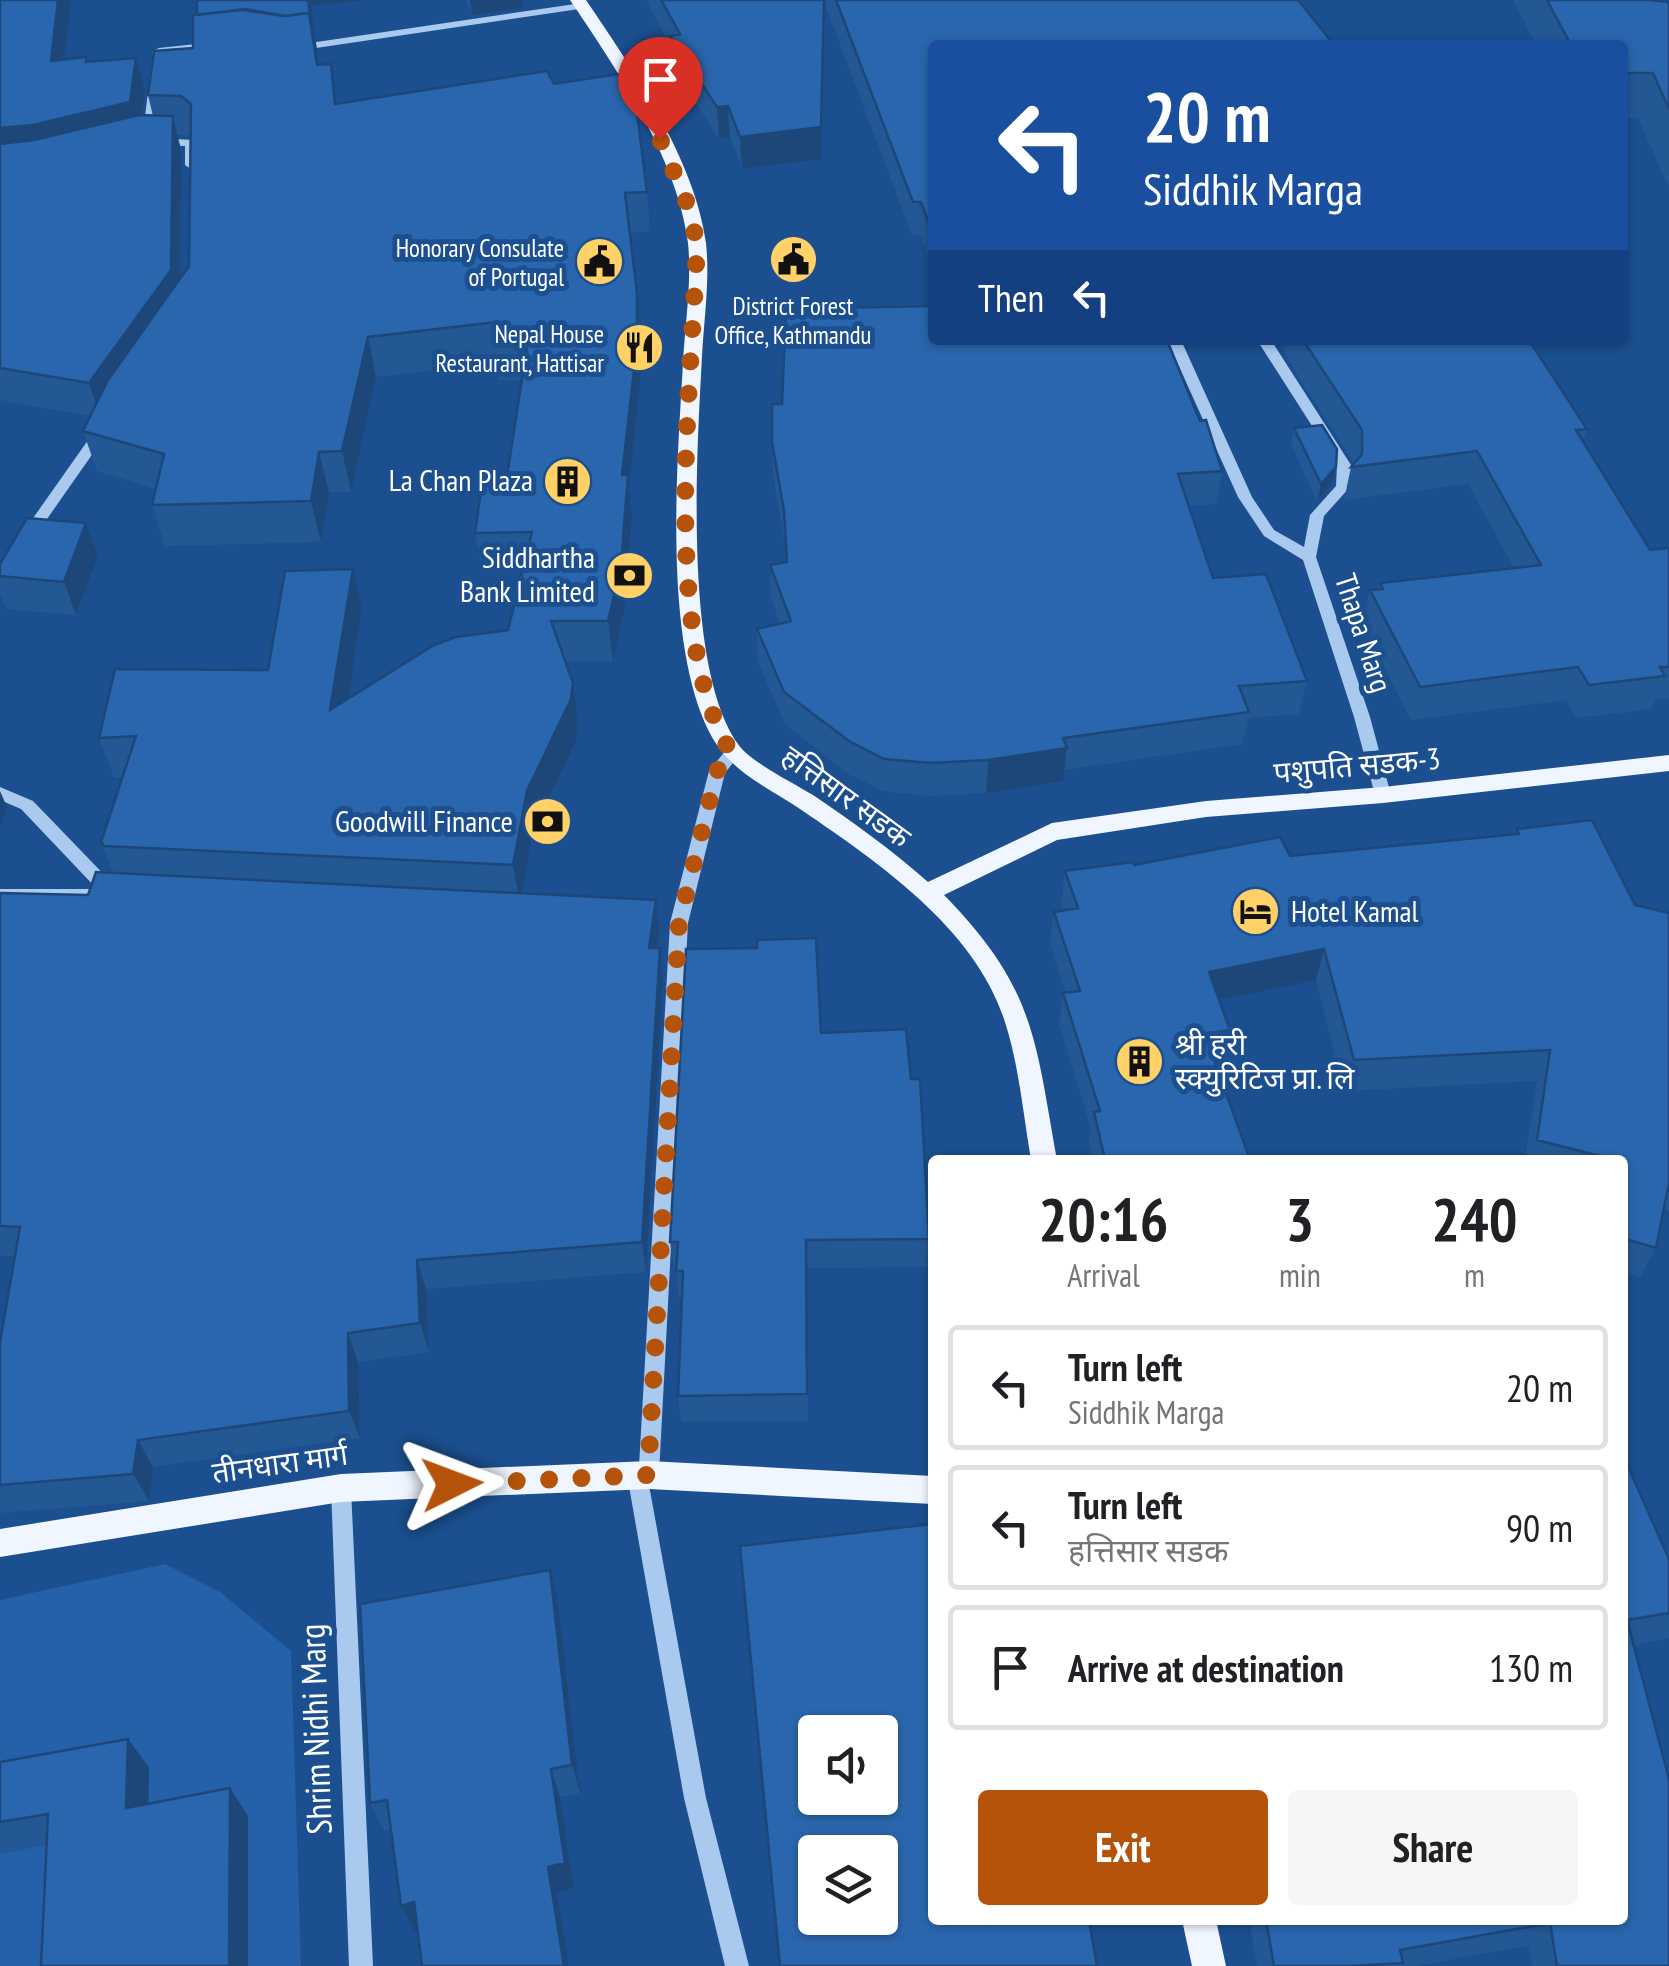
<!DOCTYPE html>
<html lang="en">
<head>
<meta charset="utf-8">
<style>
	:root { --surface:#fff; --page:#f6f6f6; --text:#202124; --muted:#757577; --line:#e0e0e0; --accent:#b45309 }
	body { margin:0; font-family:"PT Sans Narrow","Noto Sans Devanagari",sans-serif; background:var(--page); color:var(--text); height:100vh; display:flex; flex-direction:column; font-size:38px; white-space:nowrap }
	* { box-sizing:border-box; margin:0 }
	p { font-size:32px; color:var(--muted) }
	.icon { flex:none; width:55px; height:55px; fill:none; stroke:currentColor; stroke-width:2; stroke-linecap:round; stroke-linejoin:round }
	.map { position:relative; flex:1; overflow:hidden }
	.side { position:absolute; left:928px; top:1155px; width:700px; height:770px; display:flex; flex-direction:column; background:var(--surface); border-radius:10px; box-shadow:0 2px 8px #0004 }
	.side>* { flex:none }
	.hud { position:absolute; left:928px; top:40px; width:700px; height:305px; border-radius:10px; box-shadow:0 2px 8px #0004; background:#1a4fa0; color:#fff; overflow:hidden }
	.fabs { position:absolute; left:798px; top:1715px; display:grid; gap:20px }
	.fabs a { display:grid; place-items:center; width:100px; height:100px; border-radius:10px; background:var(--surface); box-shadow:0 2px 8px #0004; font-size:50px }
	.pin { position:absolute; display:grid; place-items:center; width:85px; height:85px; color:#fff; margin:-102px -42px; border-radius:50% 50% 50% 0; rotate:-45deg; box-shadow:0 0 10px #0007 }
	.pin .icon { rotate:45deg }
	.me { position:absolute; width:110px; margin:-55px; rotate:87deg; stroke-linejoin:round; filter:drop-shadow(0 0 8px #0008) }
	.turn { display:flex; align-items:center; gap:35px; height:210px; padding:0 50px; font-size:45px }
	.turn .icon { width:130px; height:130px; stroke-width:2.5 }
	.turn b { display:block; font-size:70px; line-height:85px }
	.then { display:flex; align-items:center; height:95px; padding:0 50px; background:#0003; gap:20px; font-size:38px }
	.eta { display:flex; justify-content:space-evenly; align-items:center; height:170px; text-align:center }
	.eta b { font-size:60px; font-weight:700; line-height:70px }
	.action { display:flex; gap:20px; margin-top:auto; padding:20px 50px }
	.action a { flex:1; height:115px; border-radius:10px; background:var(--accent); color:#fff; font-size:40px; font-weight:700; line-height:115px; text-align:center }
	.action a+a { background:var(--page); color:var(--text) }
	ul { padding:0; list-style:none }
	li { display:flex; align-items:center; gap:30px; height:125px; margin:0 20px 15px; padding:0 30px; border:5px solid var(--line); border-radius:10px }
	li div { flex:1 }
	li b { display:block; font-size:38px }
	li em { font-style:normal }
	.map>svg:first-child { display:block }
	.green { fill:#2461a8 }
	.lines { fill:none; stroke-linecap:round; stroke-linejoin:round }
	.minor { fill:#a9c9ee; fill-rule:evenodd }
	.major { fill:#f0f6ff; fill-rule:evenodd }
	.wall { fill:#245895; fill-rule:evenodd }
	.shaded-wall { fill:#1d4779 }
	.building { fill:#2a66ad; stroke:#1d4779; stroke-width:2.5; fill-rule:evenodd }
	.route { stroke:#b45309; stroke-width:18; stroke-dasharray:0 32.4 }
	.labels { text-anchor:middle; stroke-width:10; stroke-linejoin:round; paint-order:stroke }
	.far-poi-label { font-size:25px; fill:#fff; stroke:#1b4f8f; text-anchor:end }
	.poi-label { font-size:30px; fill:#fff; stroke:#1b4f8f; text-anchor:end }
	.street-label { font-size:30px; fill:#fff; stroke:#1b4f8f }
	.near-street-label { font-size:35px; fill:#fff; stroke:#1b4f8f }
</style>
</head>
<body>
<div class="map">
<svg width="1669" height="1966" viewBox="0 0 1669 1966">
	<rect width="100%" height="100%" fill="#1b4f8f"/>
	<path class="green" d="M 165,1564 L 220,1592 L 291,1651 L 301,1966 L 0,1966 L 0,1600 Z"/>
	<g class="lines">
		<path class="minor" d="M 582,3 L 586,4 L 586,8 L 296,51 L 290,48 L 296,45 Z
			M 215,42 L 221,45 L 219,47 L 164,54 L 154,138 L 195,140 L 197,165 L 191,169 L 185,165 L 185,146 L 148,145 L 142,141 L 153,51 L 159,48 Z
			M 1167,340 L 1181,340 L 1252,497 L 1274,530 L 1304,547 L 1310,515 L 1336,486 L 1337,465 L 1257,340 L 1271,340 L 1351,465 L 1350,487 L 1324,516 L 1316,557 L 1370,717 L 1391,795 L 1389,799 L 1377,799 L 1375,795 L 1354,717 L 1303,560 L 1264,536 L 1238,497 Z
			M 103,425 L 110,429 L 5,579 L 0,581 L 0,565 L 98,426 Z
			M 732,748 L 740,754 L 725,773 L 688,923 L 659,1475 L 656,1482 L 649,1485 L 706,1798 L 749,1966 L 725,1966 L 684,1798 L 627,1475 L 630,1468 L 639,1466 L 670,923 L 709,771 L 726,750 Z
			M 0,787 L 33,801 L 116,887 L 118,891 L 115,899 L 0,901 L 0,889 L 97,889 L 21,809 L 0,800 Z
			M 341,1478 L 348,1481 L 351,1488 L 373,1966 L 349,1966 L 331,1488 L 334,1481 Z"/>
		<path class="major" d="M 570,0 L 586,0 C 632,68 695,160 706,243 C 710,280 704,319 702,356 C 697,452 683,666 738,744 C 750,762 794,783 813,795 C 853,822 892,850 928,882 L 1052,823 L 1206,801 L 1383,787 L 1669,755 L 1669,771 L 1383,803 L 1206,817 L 1057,840 L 944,895 C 1035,988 1035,1038 1057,1160 L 1031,1160 C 1023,1113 1019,1064 1004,1019 C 974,928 879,863 803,811 C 757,780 723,770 702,716 C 665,620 677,466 683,363 C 685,324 692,282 688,243 C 678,160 616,68 570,0 Z
			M 649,1461 L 932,1476 L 932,1504 L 649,1489 L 341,1502 L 0,1557 L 0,1529 L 341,1474 Z
			M 1182,1920 L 1216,1920 L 1226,1966 L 1192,1966 Z"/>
	</g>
	<path class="wall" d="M 0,0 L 71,0 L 65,59 L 86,57 L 87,62 L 145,91 L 142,115 L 153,116 L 148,95 L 193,48 L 197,0 L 366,0 L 311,6 L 319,65 L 338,104 L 554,84 L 647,192 L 650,231 L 630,233 L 640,333 L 640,384 L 629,487 L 632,515 L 625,605 L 613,662 L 565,661 L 573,683 L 578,723 L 577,739 L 533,831 L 522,893 L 656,900 L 659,932 L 657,948 L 660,948 L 663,980 L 646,1272 L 426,1289 L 429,1352 L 358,1362 L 360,1438 L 153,1467 L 149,1501 L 0,1513 L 0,1342 L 15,1256 L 0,1256 L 0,893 L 88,895 L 113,873 L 101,842 L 122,777 L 114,778 L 99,738 L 268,670 L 362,609 L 348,698 L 508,630 L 522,573 L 482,573 L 475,533 L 507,476 L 522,380 L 499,380 L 497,363 L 376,377 L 351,492 L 329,492 L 321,542 L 165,546 L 152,505 L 156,489 L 97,471 L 83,431 L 91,416 L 0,400 ZM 177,135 L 191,135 L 189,266 L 180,278 L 181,150 Z
		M 466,0 L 522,0 L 523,8 L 472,15 Z
		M 646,0 L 1298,0 L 932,45 L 932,268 L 920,234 L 912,235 L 825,4 L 821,159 L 742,169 L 730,137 L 719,139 L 672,67 L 670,45 Z
		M 1513,0 L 1669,0 L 1669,188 L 1638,118 L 1622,118 L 1622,45 L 1536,45 Z
		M 1279,340 L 1529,340 L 1587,429 L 1583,440 L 1650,550 L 1669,548 L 1669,699 L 1656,699 L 1652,709 L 1576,718 L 1566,700 L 1411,720 L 1362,623 L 1370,590 L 1378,589 L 1380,583 L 1514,568 L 1468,484 L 1344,500 L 1351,467 L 1354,463 L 1295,371 Z
		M 782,404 L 1222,471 L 1216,504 L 1189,506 L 1213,578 L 1307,681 L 1299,714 L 1248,718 L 1242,744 L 1064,770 L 1063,781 L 986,793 L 929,796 L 883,791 L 848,774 L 785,724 L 758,662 L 757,629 L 780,624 L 771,598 L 770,565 L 786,562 L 785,544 L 773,475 L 772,442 Z
		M 1294,428 L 1336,467 L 1332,484 L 1317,501 L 1291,445 Z
		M 86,523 L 98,556 L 76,615 L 6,609 L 0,593 L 0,564 Z
		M 1517,829 L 1635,905 L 1669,913 L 1669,1211 L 1664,1210 L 1656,1248 L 1640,1277 L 1622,1271 L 1622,1160 L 1525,1160 L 1537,1081 L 1344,1091 L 1316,980 L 1219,999 L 1230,1030 L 1223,1060 L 1215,1062 L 1250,1160 L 1093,1160 L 1089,1142 L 1091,1129 L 1059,1024 L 1063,993 L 1066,993 L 1050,943 L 1054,912 L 1064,910 L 1061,903 L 1065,871 L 1134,865 L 1290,856 L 1515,834 Z
		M 821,1033 L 911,1079 L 929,1239 L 927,1267 L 807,1268 L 808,1421 L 681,1422 L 678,1396 L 682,1299 L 679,1299 L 676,1270 L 674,1270 L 670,1242 Z
		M 1622,1453 L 1669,1559 L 1669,1638 L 1634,1645 L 1669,1966 L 1532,1966 L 1528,1946 L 1416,1966 L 1257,1966 L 1249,1920 L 1622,1920 Z
		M 740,1546 L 1097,1966 L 779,1966 Z
		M 558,1602 L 580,1793 L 560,1797 L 574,1888 L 557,1893 L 569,1966 L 422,1966 L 418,1930 L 415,1931 L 391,1829 L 384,1831 L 370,1803 Z
		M 0,1762 L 149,1767 L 148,1804 L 230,1788 L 248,1816 L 46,1845 L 0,1854 Z"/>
	<path class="shaded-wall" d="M 58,0 L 71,0 L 61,94 L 51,61 Z
		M 308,0 L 366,0 L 311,6 L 324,104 L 317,65 Z
		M 470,0 L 522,0 L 523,8 L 472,15 Z
		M 824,0 L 821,159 L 742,169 L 740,137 Z
		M 136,58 L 145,91 L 139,136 L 0,163 L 0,128 Z
		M 728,106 L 730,137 L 719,139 L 717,107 Z
		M 173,116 L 181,150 L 180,305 L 100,418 L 89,383 Z
		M 637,293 L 640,333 L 640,384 L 629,487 L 632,515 L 625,605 L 613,662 L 608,621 Z
		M 368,337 L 376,377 L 351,492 L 342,451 Z
		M 319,452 L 329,492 L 321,542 L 311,501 Z
		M 1336,467 L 1332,484 L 1317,501 L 1321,484 Z
		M 86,523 L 98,556 L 76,615 L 64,582 Z
		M 353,569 L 362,609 L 340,750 L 330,710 Z
		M 573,683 L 578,723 L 577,739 L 533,831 L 520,905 L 513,865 L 527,791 Z
		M 1067,748 L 1063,781 L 986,793 L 988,760 Z
		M 0,791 L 7,807 L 0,826 Z
		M 656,900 L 659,932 L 653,980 L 649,948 Z
		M 660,948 L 663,980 L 646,1272 L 642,1242 Z
		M 1324,949 L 1316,980 L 1202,1003 L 1209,972 Z
		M 417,1260 L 426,1289 L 429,1352 L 420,1323 Z
		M 348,1333 L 358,1362 L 360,1438 L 349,1411 Z
		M 138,1440 L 153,1467 L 149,1501 L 133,1474 Z
		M 550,1570 L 558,1602 L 580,1793 L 572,1765 Z
		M 128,1739 L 149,1767 L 148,1835 L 126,1808 Z
		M 551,1769 L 560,1797 L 574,1888 L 557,1893 L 569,1966 L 564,1966 L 548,1867 Z
		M 230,1788 L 248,1816 L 248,1966 L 229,1966 Z
		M 414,1902 L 428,1927 L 415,1931 L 401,1906 Z"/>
	<path class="building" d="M 0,0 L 58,0 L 51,61 L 86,57 L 86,62 L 136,58 L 130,102 L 33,125 L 0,128 Z
		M 197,0 L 308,0 L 310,13 L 286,16 L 245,9 L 197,15 Z
		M 661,0 L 824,0 L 821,127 L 740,137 L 728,106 L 717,107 L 670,36 L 680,34 Z
		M 836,0 L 1298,0 L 1334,45 L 932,45 L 932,232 L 921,202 L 913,202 Z
		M 1547,0 L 1650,0 L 1669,2 L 1669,109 L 1653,73 L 1622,73 L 1622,45 L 1571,45 Z
		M 242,10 L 284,16 L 309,13 L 317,65 L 331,64 L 335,104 L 547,71 L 554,84 L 632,72 L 647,192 L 625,193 L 637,293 L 637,344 L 622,475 L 628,475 L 621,565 L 608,621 L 551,621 L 573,683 L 571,699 L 527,791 L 513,865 L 104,846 L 101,842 L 136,736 L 99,738 L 115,669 L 268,670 L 285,571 L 353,569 L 330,710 L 434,645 L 456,637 L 508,630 L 532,532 L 475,533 L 483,476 L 507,476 L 528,340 L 493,339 L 497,322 L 368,337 L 342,451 L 319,452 L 311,501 L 152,505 L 164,454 L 83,431 L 108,380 L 189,266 L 191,104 L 181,96 L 148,95 L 154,51 L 193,48 L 193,15 Z
		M 139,115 L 173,116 L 171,270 L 89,383 L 0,368 L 0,144 L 34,140 Z
		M 932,306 L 932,340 L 1167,340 L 1200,421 L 1206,420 L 1222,471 L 1178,474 L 1213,578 L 1266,574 L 1307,681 L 1239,686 L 1249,712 L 1063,738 L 1067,748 L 988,760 L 931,763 L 884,759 L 849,741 L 784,692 L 757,629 L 791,621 L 770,565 L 787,562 L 784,511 L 772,442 L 772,404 L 782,404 L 786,309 Z
		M 1303,340 L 1529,340 L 1587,429 L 1576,430 L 1650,550 L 1669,548 L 1669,667 L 1660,667 L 1665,676 L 1589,685 L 1578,667 L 1420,687 L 1370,590 L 1383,589 L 1380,583 L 1541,565 L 1477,451 L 1351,467 L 1362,454 L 1362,430 Z
		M 1322,425 L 1337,449 L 1336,467 L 1321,484 L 1294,428 Z
		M 27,518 L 86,523 L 64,582 L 0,576 L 0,564 Z
		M 1592,820 L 1635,905 L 1669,913 L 1669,1183 L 1656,1248 L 1622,1238 L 1622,1160 L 1604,1160 L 1604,1157 L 1537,1140 L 1550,1050 L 1354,1060 L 1324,949 L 1209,972 L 1230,1030 L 1205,1034 L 1250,1160 L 1105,1160 L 1094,1112 L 1100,1111 L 1063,993 L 1080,991 L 1054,912 L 1078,908 L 1065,871 L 1133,862 L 1134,865 L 1280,837 L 1290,856 L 1519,834 L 1517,829 Z
		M 96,872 L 656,900 L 649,948 L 660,948 L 642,1242 L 417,1260 L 420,1323 L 348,1333 L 349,1411 L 138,1440 L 133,1474 L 0,1485 L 0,1342 L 20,1227 L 0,1226 L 0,893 L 88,895 Z
		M 816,938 L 821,1033 L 906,1029 L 911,1079 L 920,1079 L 929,1239 L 806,1240 L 807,1394 L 678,1396 L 683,1271 L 676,1271 L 678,1242 L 670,1242 L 686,949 L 757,948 L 757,940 Z
		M 1622,1453 L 1669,1559 L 1669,1613 L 1627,1620 L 1669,1779 L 1669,1966 L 1557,1966 L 1550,1923 L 1400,1950 L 1403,1963 L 1349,1966 L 1274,1966 L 1266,1920 L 1622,1920 Z
		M 932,1524 L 932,1920 L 1089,1920 L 1097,1966 L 780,1966 L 740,1546 ZM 815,1732 L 880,1732 L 880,1798 L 815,1798 ZM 815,1852 L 880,1852 L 880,1918 L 815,1918 Z
		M 550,1570 L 572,1765 L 551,1769 L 565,1863 L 548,1867 L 564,1966 L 422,1966 L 414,1902 L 401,1906 L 387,1800 L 370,1803 L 360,1604 Z
		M 128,1739 L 126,1808 L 230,1788 L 229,1966 L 41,1966 L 48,1814 L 0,1822 L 0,1762 Z"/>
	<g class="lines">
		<path class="route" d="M 452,1484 L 648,1475 L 679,923 L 717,771 L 732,754 C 659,637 692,381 697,244 L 689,208 L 660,139"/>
	</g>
	<defs>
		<symbol id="civic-disc" viewBox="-11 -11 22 22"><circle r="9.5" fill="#ffd166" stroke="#1b4f8f"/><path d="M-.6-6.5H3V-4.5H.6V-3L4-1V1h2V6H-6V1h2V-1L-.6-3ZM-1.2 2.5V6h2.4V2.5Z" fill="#111"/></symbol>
		<symbol id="restaurant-disc" viewBox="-11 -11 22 22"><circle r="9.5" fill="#ffd166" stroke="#1b4f8f"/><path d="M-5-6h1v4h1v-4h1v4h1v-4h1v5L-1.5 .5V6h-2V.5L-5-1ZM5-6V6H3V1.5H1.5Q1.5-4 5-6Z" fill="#111"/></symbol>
		<symbol id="building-disc" viewBox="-11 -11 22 22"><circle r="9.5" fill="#ffd166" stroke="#1b4f8f"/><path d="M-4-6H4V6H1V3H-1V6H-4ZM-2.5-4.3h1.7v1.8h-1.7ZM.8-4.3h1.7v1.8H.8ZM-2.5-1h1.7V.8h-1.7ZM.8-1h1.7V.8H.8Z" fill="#111"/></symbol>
		<symbol id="bank-disc" viewBox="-11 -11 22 22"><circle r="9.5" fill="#ffd166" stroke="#1b4f8f"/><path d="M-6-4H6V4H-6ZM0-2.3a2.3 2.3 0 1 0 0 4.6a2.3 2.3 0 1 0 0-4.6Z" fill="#111"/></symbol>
		<symbol id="hotel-disc" viewBox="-11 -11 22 22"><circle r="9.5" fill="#ffd166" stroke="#1b4f8f"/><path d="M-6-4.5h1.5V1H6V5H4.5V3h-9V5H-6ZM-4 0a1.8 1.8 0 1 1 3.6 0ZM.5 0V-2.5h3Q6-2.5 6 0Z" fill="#111"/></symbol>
	</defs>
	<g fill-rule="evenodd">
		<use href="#civic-disc" x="766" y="232" width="55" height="55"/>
		<use href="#civic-disc" x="572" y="234" width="55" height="55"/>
		<use href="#restaurant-disc" x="612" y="320" width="55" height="55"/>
		<use href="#building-disc" x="540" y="454" width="55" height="55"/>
		<use href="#bank-disc" x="602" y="548" width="55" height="55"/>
		<use href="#bank-disc" x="520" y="794" width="55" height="55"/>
		<use href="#hotel-disc" x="1228" y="884" width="55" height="55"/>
		<use href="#building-disc" x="1112" y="1034" width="55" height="55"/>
	</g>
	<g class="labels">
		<g class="far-poi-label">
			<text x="564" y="257">Honorary Consulate<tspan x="564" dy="29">of Portugal</tspan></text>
			<text x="793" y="315" text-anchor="middle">District Forest<tspan x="793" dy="29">Office, Kathmandu</tspan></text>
			<text x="604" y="343">Nepal House<tspan x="604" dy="29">Restaurant, Hattisar</tspan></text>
		</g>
		<g class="poi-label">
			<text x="533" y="491">La Chan Plaza</text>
			<text x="595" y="568">Siddhartha<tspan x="595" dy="34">Bank Limited</tspan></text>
			<text x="513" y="832">Goodwill Finance</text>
			<text x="1291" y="922" text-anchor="start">Hotel Kamal</text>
			<text x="1175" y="1055" text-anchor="start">श्री हरी<tspan x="1175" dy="34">स्क्युरिटिज प्रा. लि</tspan></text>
		</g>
		<g class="street-label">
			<text transform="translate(1363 633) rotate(72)" y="10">Thapa Marg</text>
			<text transform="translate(1357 766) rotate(-5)" y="10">पशुपति सडक-3</text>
			<text transform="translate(846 797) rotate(36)" y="10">हत्तिसार सडक</text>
			<text transform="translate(280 1464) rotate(-8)" y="10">तीनधारा मार्ग</text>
		</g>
		<g class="near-street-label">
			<text transform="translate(316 1729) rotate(-92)" y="12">Shrim Nidhi Marg</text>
		</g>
	</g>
</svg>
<div class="fabs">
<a><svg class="icon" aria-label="sound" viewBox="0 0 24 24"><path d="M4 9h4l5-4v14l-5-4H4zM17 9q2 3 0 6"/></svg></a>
<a><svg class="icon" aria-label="layers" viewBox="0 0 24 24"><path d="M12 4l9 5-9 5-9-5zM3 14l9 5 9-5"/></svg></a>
</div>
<div class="pin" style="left:660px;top:139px;background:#d93025"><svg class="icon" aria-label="arrive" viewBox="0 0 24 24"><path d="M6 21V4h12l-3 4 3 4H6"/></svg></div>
<svg class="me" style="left:452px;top:1484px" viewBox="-20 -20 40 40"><path d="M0-17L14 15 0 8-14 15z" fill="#b45309" stroke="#fff" stroke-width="4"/></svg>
<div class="hud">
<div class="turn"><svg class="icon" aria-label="left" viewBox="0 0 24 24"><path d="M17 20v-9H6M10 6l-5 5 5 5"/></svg><div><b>20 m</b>Siddhik Marga</div></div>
<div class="then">Then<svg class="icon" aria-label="left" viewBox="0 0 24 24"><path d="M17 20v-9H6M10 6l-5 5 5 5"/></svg></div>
</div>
<section class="side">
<div class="eta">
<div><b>20:16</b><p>Arrival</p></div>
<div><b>3</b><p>min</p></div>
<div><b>240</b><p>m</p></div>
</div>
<ul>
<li><svg class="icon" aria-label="left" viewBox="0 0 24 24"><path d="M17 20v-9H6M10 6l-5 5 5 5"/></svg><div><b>Turn left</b><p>Siddhik Marga</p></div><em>20 m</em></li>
<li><svg class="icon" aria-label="left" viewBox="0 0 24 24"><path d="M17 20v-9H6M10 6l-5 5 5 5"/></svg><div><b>Turn left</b><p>हत्तिसार सडक</p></div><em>90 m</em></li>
<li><svg class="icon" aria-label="arrive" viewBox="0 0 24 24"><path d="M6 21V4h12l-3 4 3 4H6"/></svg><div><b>Arrive at destination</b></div><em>130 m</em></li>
</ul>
<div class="action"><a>Exit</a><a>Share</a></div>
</section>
</div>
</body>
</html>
